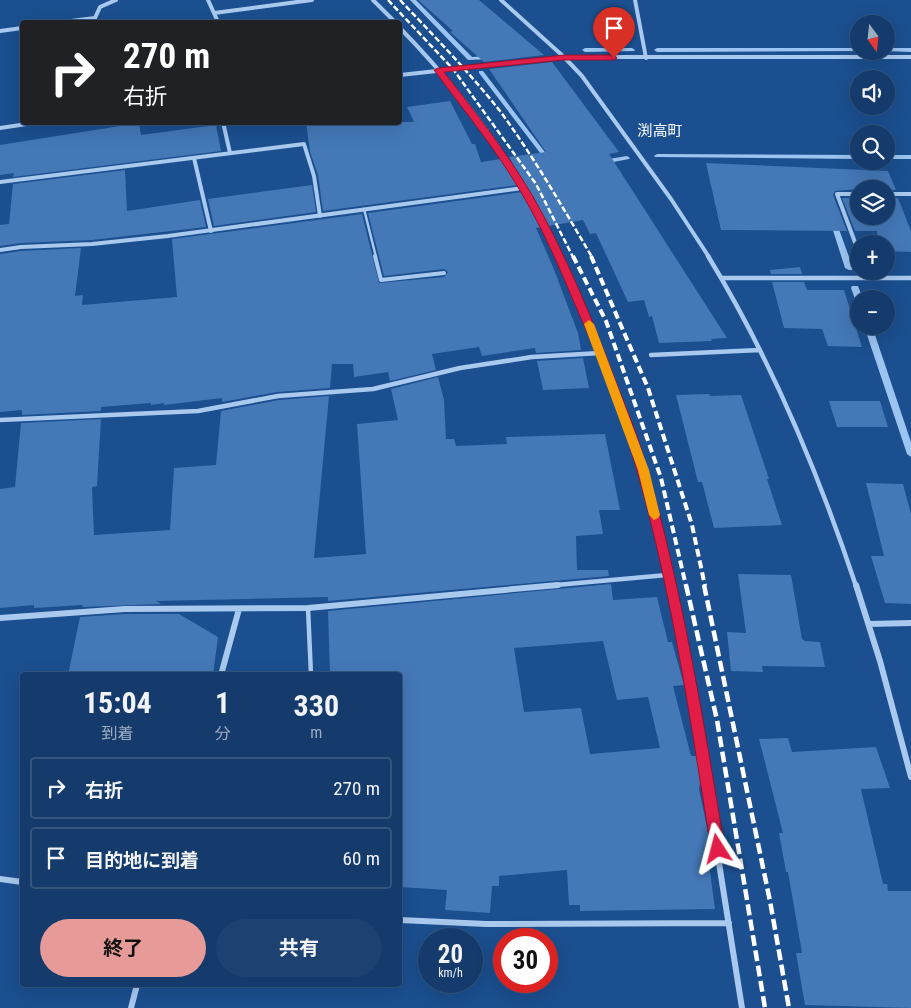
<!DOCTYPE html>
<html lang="ja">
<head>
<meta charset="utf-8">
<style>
	:root { --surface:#143b6b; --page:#1d4271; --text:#f1f3f6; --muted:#9dadc1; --line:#33557e; --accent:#e69b98 }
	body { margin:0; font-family:"Roboto Condensed","Noto Sans JP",sans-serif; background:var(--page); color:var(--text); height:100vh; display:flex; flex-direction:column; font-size:19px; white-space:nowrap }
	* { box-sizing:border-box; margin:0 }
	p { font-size:16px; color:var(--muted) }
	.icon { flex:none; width:28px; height:28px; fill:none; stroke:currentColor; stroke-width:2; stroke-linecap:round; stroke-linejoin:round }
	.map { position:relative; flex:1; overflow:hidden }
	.panel { position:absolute; left:20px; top:672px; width:382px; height:315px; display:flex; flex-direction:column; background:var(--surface); border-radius:5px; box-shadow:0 5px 20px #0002,0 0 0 1px var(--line) }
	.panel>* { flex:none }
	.hud { position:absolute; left:20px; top:20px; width:382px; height:105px; border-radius:5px; box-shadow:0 5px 20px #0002,0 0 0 1px var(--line); background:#202124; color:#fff; overflow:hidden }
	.needle { width:32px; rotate:165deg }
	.fabs { position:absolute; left:850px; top:15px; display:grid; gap:10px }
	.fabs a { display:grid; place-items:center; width:45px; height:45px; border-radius:50%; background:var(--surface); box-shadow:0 5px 20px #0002,0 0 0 1px var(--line); font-size:25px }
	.speed { position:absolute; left:418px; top:928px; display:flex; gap:10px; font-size:25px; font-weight:700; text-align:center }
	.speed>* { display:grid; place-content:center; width:65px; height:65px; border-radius:50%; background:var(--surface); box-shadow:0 5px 20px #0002,0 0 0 1px var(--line); line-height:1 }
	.speed small { font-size:12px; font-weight:400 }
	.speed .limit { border:8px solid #d22; background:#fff; color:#111 }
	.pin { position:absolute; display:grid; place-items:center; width:42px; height:42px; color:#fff; margin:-51px -21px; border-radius:50% 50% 50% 0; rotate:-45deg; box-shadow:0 0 5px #0007 }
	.pin .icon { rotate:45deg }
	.me { position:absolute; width:55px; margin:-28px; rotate:351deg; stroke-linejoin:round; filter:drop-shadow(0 0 4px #0008) }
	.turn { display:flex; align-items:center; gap:18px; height:105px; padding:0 20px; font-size:22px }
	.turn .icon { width:65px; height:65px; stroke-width:2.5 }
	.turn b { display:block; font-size:35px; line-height:42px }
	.eta { display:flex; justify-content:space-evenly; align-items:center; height:85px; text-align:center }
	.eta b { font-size:30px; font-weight:700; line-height:35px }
	.button { display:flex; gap:10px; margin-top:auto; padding:10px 20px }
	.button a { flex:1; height:58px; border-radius:30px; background:var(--accent); color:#111; font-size:20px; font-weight:700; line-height:58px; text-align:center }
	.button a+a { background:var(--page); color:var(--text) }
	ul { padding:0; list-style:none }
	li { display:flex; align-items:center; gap:15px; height:62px; margin:0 10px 8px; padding:0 10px; border:2px solid var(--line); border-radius:5px }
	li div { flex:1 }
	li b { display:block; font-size:19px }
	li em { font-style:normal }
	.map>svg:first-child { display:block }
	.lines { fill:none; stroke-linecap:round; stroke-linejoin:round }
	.stream { fill:#9cc4f0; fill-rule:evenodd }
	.building { fill:#4478b7; fill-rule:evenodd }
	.lane-far2 { stroke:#a9c9ee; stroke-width:2.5 }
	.lane-far1 { stroke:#a9c9ee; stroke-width:4 }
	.lane { stroke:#a9c9ee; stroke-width:4.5 }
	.street-far2 { stroke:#a9c9ee; stroke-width:4 }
	.street-far1 { stroke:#a9c9ee; stroke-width:4.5 }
	.street { stroke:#a9c9ee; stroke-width:6 }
	.rail-far2 { stroke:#fff; stroke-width:2.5; stroke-dasharray:6 2.5; stroke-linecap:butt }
	.rail-far1 { stroke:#fff; stroke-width:4; stroke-dasharray:8 4; stroke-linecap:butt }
	.rail { stroke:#fff; stroke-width:4.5; stroke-dasharray:11 4.5; stroke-linecap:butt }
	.route { fill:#e11d48; stroke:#92132f }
	.slow { fill:#f59e0b }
	.labels { text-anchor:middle; stroke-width:4.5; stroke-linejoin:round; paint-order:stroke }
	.far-quarter-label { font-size:15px; fill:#fff; stroke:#1b4f8f }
</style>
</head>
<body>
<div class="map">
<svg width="911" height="1008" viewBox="0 0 911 1008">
	<rect width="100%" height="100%" fill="#1b4f8f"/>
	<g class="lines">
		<path class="stream" d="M 410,0 L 416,0 L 472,57 L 490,56 L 492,57 L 492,59 L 468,60 Z
			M 632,48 L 635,50 L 634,51 L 585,52 L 582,50 L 585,48 Z
			M 859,48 L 859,51 L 861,51 L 657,52 L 654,50 L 657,48 Z
			M 886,48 L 911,48 L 911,52 L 884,51 L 886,51 Z
			M 479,71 L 483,71 L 551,160 L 551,162 L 547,162 L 479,73 Z
			M 657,154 L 859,155 L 859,159 L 655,157 L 654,156 Z
			M 886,155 L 911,155 L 911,159 L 886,159 Z
			M 627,156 L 630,158 L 629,159 L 603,164 L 600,162 L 603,160 Z
			M 833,219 L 836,221 L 853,268 L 852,270 L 849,270 L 845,268 L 830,221 Z
			M 852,286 L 858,286 L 863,299 L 859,299 L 859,301 L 855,299 L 851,288 Z
			M 864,326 L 872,326 L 911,442 L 911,457 L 907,454 Z"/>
	</g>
	<path class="building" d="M 418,0 L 479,0 L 544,55 L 484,62 L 450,32 L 453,31 Z
		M 552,62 L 619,152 L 609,154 L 727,338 L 711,339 L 712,341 L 659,343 L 652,316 L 649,317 L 644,300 L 628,302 L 596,233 L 590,234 L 583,220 L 549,226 L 509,157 L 546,152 L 489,69 Z
		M 450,101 L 472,144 L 475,144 L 481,162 L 501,159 L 518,185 L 323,211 L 318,175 L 310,152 L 306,122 L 414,122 L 407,107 Z
		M 139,123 L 141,135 L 216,125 L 221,151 L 13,177 L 14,173 L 0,175 L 0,145 Z
		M 706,163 L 888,171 L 896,190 L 859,189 L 835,191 L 833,195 L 847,231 L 721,230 Z
		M 125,170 L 127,211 L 200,200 L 206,227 L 92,240 L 21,243 L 0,246 L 0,225 L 9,224 L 13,184 Z
		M 312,185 L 316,212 L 214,226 L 208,199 Z
		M 522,192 L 542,227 L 536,228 L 553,267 L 578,333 L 581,350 L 536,353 L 535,348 L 482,356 L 479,347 L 432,354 L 436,370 L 390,381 L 388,372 L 354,377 L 353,364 L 332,364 L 330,388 L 277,392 L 222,402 L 222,398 L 164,405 L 164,403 L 151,405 L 151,403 L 101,407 L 101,411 L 22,415 L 22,410 L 0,412 L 0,254 L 21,251 L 81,248 L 75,296 L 83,295 L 82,305 L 177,297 L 172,239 L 362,214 L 379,283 L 444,277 L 448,272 L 444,269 L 384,276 L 368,213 Z
		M 842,198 L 859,198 L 859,216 L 886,216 L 886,198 L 898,198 L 911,231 L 911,252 L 886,251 L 886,244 L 878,244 L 877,231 L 855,231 Z
		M 800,267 L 802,274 L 771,274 L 770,270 Z
		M 772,282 L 804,282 L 807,290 L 844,290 L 862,347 L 828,346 L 822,329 L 784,328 Z
		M 583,358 L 589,388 L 543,390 L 537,361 Z
		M 438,377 L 444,400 L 446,439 L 454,439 L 456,446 L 507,444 L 506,437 L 605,434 L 620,510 L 599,510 L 603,534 L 576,536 L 577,570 L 608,570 L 609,576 L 328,601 L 328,597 L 156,601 L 161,604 L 82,607 L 83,605 L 34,608 L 34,605 L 0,608 L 0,489 L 15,487 L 21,423 L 101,419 L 97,486 L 92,487 L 94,535 L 170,530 L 174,468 L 216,465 L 221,411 L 279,400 L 329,396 L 314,558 L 366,554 L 357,424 L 398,420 L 391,389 Z
		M 709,394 L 710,396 L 741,395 L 769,479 L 767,479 L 782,525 L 714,528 L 702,482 L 698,482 L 676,395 Z
		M 829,401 L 880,401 L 888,427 L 837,427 Z
		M 866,483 L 903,484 L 911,514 L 911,604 L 885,603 L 871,556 L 884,556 Z
		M 738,574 L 791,575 L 802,639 L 805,641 L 820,642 L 825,667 L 762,666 L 763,672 L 731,671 L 727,632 L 746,633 Z
		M 611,584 L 613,600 L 657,597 L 668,642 L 672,642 L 684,685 L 673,686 L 691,756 L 697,756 L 701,783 L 700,783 L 699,789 L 713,857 L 708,857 L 715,909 L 580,911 L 580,905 L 569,905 L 567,870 L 499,876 L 499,886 L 492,886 L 490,913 L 445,910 L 447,890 L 400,887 L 400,675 L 330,675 L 328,611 ZM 603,641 L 617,700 L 648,697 L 660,748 L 590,754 L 581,708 L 524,712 L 514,648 Z
		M 125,614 L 179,614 L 218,637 L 213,675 L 68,675 L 80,617 Z
		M 788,738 L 792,752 L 876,747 L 890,788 L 861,789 L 883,884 L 887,884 L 888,891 L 911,891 L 911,1008 L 805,1005 L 796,953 L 802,953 L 788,872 L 786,872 L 779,833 L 783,833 L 759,739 Z"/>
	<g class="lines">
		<path class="lane-far2" d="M 364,209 L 376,257"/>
		<path class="lane-far1" d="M 375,256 L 381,280 L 444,273"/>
		<path class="lane" d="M 308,608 L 311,675"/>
		<path class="street-far2" d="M 208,0 L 218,22
			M 373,0 L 395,22
			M 501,0 L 564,57 L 582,76 L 671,199 L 709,257
			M 635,0 L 646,58
			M 214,13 L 312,0
			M 63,22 L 95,18 L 100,7 L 116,0
			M 400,28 C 464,94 523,173 560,257
			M 0,31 L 22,28
			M 400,75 L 564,57 L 911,57
			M 223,122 L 230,153
			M 0,128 L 40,122
			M 194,158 L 211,231
			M 0,182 L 304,144 L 314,176 L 320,216
			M 859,194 L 837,194 L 859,253
			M 886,194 L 911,194
			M 0,250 L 21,247 L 92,244 L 168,236 L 523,188"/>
		<path class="street-far1" d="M 559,256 L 594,336 L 643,470 L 669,586
			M 708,256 C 771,359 818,472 856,586
			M 721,278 L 911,278
			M 651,355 L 760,350
			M 0,420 L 198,411 L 278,396 L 373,389 L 460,368 L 532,357 L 600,353
			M 545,586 L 667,575"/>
		<path class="street" d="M 669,585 L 689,674 L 742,1008
			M 856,585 L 880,661 L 911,777
			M 0,618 L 125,609 L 308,608 L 558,585
			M 869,624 L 911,623
			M 221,675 L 239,609
			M 0,879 L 22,882
			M 400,920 L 486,924 L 729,923
			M 131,1008 L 137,985"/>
		<path class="rail-far2" d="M 388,0 L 453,69 L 536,184 L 573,257
			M 400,0 C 434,36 469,72 500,111 C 534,157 563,208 592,257"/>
		<path class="rail-far1" d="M 573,256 L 606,321 L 661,478 L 686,586
			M 591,256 L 648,388 L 692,525 L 705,586"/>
		<path class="rail" d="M 686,585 L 717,720 L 765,1008
			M 704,585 L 770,901 L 789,1008"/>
	</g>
	<path class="route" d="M 564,55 L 614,55 L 617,58 L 614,60 L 564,60 L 444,72 C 475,112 506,151 532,195 C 567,256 593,321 618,387 C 627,410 637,434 644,458 C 682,586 703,718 725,849 L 723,854 L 718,856 L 713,854 L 711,849 C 690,718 671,585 633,457 C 618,406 595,349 573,300 C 558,264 542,228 522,194 C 496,149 465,112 434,70 L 438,68 Z"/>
	<path class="slow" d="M 589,320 L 594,324 L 649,470 L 660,515 L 658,518 L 654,520 L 649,515 L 638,470 L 584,324 Z"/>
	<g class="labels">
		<g class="far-quarter-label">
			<text x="660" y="136">渕高町</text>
		</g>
	</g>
</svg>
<div class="fabs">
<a><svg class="needle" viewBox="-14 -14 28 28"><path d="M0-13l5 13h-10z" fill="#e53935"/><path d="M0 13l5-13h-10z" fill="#9dadc1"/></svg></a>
<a><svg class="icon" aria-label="sound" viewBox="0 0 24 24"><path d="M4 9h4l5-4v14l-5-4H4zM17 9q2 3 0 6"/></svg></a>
<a><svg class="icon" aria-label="search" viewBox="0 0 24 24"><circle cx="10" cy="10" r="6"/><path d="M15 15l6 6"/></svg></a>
<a><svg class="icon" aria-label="layers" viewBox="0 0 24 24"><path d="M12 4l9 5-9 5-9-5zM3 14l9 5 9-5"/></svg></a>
<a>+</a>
<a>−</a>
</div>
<div class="speed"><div>20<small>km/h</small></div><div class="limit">30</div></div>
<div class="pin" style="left:614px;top:58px;background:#d93025"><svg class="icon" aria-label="arrive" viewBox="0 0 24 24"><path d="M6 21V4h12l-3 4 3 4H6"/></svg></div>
<svg class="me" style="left:718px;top:849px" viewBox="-20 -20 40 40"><path d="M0-17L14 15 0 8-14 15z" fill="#e11d48" stroke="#fff" stroke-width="4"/></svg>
<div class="hud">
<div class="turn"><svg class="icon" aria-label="right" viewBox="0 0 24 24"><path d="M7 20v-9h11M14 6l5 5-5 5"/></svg><div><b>270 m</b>右折</div></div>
</div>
<section class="panel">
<div class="eta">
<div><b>15:04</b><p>到着</p></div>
<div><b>1</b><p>分</p></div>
<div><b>330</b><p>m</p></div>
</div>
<ul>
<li><svg class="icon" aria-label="right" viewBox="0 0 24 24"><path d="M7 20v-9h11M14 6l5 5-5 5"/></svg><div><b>右折</b></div><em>270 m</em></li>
<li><svg class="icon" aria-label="arrive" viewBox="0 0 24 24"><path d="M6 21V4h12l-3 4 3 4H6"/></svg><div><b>目的地に到着</b></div><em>60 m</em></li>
</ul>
<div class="button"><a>終了</a><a>共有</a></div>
</section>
</div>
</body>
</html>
